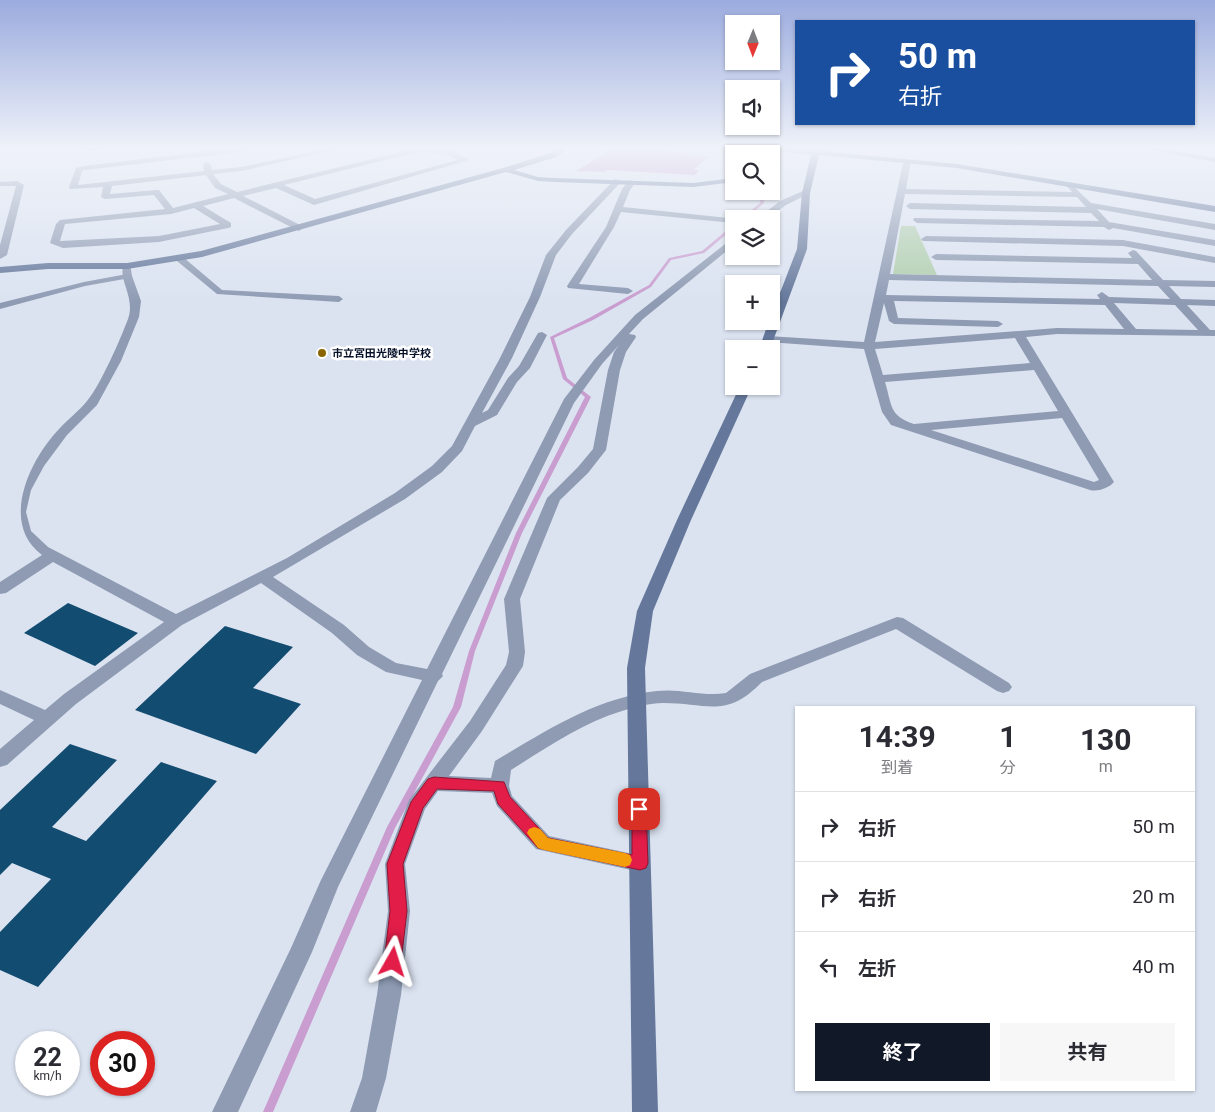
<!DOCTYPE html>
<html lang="ja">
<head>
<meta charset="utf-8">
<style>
	:root { --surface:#fff; --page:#f7f7f7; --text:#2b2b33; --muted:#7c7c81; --line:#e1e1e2; --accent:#111827 }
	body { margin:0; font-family:Roboto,"Noto Sans JP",sans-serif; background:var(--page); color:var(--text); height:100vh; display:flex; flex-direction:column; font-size:19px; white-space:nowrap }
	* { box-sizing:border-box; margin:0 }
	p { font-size:16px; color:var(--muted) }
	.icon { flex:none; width:28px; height:28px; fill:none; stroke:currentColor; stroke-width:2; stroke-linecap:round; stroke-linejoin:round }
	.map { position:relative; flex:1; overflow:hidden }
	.side { position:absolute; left:795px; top:706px; width:400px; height:385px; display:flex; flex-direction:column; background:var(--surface); border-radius:0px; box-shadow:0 1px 4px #0004 }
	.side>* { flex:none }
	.top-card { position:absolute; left:795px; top:20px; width:400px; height:105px; border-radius:0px; box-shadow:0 1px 4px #0004; background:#1a4fa0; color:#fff; overflow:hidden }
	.needle { width:32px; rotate:181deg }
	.tools { position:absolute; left:725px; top:15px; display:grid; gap:10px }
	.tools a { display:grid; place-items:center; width:55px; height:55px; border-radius:0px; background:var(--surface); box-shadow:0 1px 4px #0004; font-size:25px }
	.speed { position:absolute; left:15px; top:1031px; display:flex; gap:10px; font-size:25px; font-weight:700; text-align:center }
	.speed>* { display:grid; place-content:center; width:65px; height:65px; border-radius:50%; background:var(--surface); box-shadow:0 1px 4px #0004; line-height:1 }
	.speed small { font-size:12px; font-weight:400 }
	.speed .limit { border:8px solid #d22; background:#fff; color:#111 }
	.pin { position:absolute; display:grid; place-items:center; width:42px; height:42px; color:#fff; margin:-21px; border-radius:10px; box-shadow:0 2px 8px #0006 }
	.me { position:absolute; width:55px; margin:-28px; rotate:6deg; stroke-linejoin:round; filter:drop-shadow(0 0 4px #0008) }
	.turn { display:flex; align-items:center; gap:18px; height:105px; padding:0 20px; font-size:22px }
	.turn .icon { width:65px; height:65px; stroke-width:2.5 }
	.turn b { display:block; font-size:35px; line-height:42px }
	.eta { display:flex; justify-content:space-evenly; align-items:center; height:85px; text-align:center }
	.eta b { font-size:30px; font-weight:700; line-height:35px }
	.action { display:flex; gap:10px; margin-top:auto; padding:10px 20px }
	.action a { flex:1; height:58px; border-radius:0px; background:var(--accent); color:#fff; font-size:20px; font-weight:700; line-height:58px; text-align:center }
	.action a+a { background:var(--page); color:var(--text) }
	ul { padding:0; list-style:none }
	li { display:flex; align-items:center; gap:15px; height:70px; padding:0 20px; border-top:1px solid var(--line) }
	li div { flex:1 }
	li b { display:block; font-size:19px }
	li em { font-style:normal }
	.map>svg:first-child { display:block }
	.green { fill:#b0cead }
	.water { fill:#c99dcf }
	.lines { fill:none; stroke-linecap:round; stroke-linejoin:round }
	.stream { fill:#c99dcf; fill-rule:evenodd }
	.building { fill:#134c71 }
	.lane { fill:#8e9bb3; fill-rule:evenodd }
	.street { fill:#8e9bb3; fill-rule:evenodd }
	.secondary { fill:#65789b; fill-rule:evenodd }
	.route { fill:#e11d48; stroke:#92132f }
	.slow { fill:#f59e0b }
	.poi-dot { fill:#896401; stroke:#fff; stroke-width:2 }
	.labels { text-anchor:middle; stroke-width:5; stroke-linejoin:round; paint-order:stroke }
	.far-poi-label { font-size:11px; font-weight:bold; fill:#061129; stroke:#fff; text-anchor:start }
</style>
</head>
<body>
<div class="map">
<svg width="1215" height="1112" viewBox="0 0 1215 1112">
	<rect width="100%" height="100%" fill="#dbe3f1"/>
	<path class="green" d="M 901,226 L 915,226 L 937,275 L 893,274 Z"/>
	<path class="water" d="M 623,147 L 710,156 L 694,169 L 699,171 L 694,175 L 607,170 L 605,172 L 576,171 L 612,149 Z"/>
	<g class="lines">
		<path class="stream" d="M 762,147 L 765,147 L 760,154 L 757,154 Z
			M 753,191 L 757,191 L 764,199 L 764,203 L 745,219 L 741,219 L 760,203 L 760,199 Z
			M 733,225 L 734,225 L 734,228 L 704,253 L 671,260 L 651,287 L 593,320 L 554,338 L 567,378 L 591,397 L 522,533 L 475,651 L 461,707 L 395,828 L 273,1112 L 263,1112 L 387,827 L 453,707 L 469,651 L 516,533 L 585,397 L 563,379 L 550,337 L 589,318 L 649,285 L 669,258 L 702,251 Z"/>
	</g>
	<path class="building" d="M 68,603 L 138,633 L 95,666 L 24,633 Z
		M 225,626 L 293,647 L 253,688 L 301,704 L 256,754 L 135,710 Z
		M 70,744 L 117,760 L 52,827 L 86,841 L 161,762 L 217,781 L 38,987 L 0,970 L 0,932 L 51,879 L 12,863 L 0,875 L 0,810 Z"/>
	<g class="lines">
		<path class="lane" d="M 177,257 L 183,257 L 222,290 L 339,296 L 343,299 L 339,302 L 217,294 L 177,261 Z
			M 127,274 L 131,276 L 130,278 L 85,286 L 0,309 L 0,303 L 84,282 Z"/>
		<path class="street" d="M 78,147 L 109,147 C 101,152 86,152 78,147 Z
			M 242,147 L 258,147 L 231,153 L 85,170 L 82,171 L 78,185 L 204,171 L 203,164 L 207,162 L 211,164 L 212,170 L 241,167 L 335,147 L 348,147 L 241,171 L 213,174 L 221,184 L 237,192 L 422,147 L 456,152 L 469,160 L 314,205 L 276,188 L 243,196 L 302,226 L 303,228 L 299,231 L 234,198 L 203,206 L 231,223 L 231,227 L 228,228 L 159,242 L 63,248 L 50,243 L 56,224 L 60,220 L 165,209 L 154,195 L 105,199 L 101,197 L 103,187 L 70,189 L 69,187 L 76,168 L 84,166 ZM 422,151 L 451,156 L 458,160 L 315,199 L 284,185 ZM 206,175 L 215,188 L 228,194 L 173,208 L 159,190 L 156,190 L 110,194 L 112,186 ZM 194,208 L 220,224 L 159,236 L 60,241 L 65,224 L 171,214 Z
			M 1136,147 L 1152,147 L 1215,158 L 1215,162 Z
			M 904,159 L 911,161 L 906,189 L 1072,192 L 1065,184 L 1069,182 L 1091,203 L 1215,224 L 1215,230 L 1097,209 L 1109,222 L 1215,240 L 1215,246 L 1113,228 L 1109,230 L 1104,227 L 917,223 L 913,220 L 914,218 L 1099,221 L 1091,213 L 910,209 L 906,206 L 910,203 L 1086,207 L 1077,197 L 905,194 L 890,274 L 1152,280 L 1138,264 L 936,260 L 931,257 L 936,254 L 1132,258 L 1128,253 L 1133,250 L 1136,251 L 1163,280 L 1215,281 L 1215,287 L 1169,286 L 1181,299 L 1215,300 L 1215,306 L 1187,305 L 1210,330 L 1215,330 L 1215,336 L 1057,334 L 1026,337 L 1114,482 C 1109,488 1098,492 1090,490 L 891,425 L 882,412 L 864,349 L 768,342 L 763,339 L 768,336 L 864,342 ZM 889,280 L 1158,286 L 1170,299 L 1109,297 L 1102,292 L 1097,295 L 1100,299 L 886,295 ZM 894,301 L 1105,305 L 1124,329 L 1057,328 L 875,342 L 884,303 L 889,321 L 894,324 L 998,327 L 1003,324 L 998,321 L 898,318 ZM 1114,303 L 1175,305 L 1198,330 L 1136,329 ZM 1015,338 L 1030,363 L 883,375 L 875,349 ZM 1034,370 L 1058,411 L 914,424 C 889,416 892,405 885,382 ZM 1062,418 L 1099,480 L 1094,482 L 931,430 Z
			M 615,179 L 622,181 L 572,234 L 556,255 L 540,297 L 512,358 L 482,413 L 488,410 L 508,378 L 519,366 L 538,333 L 542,332 L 547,335 L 530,368 L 517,382 L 497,415 L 475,426 L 462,451 L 442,472 L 405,499 L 273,577 L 344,625 L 369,647 L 396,663 L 427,669 L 564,399 L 594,360 L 635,315 L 734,237 L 734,245 L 643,319 L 629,334 L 635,335 L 636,337 L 626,352 L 620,370 L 606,450 L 588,473 L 560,500 L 520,599 L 525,652 L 523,666 L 482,731 L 449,776 L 491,778 L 495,761 C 546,731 597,697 657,691 C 680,688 703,697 726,693 L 750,674 L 897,617 L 903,618 L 1009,683 L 1012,687 L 1009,691 L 1003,693 L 997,691 L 896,629 L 762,682 C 726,719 708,703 663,703 C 650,703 635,707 622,711 C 582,723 546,748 511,770 L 509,786 L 512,796 L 549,836 L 647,857 L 650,863 L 647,869 L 640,872 L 536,849 L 497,806 L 492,793 L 438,791 L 425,809 L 405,864 L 410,911 L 401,995 L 386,1078 L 376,1112 L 350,1112 L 362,1078 L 377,995 L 388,911 L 385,864 L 409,800 L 470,721 L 506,665 L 509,652 L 504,599 L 547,498 L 578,467 L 593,449 L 608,370 L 614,352 L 619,345 L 602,364 L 574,403 L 442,674 L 443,676 L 438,681 L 338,887 L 312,952 L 238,1112 L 212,1112 L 291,948 L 321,880 L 422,680 L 386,672 L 357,655 L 332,633 L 261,583 L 182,625 L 76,704 L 7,765 L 0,767 L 0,749 L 34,720 L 0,704 L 0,690 L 45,710 L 64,694 L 164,622 L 53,562 L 6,593 L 0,594 L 0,582 L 42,555 C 0,524 28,461 60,428 C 68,419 79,411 87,401 C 101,384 120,340 128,319 C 136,297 117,279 124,264 L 130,264 L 132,276 L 141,301 L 139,317 L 121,361 L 97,405 L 67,435 L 44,466 L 31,490 L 26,512 L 31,531 L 48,547 L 176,614 L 287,558 L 395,493 L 432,466 L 452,446 L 500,358 L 530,297 L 546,255 L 566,230 Z
			M 629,180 L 636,182 L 630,190 L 623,207 L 738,219 L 734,219 L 734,223 L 621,212 L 614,227 L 579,284 L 628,288 L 633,291 L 628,294 L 568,288 L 567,286 L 606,227 L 622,189 Z
			M 17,181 L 24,185 L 7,255 L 0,259 L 0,245 L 16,186 L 0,186 L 0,182 Z
			M 803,191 L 810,193 L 786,205 L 767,219 L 757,219 L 780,201 Z
			M 926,236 L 1123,240 L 1215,257 L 1215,263 L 1123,246 L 923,241 L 921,239 Z"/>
		<path class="secondary" d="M 563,147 L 572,147 L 556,157 L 514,170 L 538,177 L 555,178 L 693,183 L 734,178 L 734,182 L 693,187 L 555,182 L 538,181 L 506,172 L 202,257 L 127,269 L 48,269 L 0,273 L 0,267 L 48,263 L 127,263 L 201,251 L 503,168 L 550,153 Z
			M 750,147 L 775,147 L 813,150 L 813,147 L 821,147 L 820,151 L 957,164 L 1215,206 L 1215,212 L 957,168 L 819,155 L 810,193 L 807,249 L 770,349 L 759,349 L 769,321 L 771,321 L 771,316 L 797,249 L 802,193 L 811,155 L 754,149 Z
			M 771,157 L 776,159 L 771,162 Z
			M 740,386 L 752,386 L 691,520 L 653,611 L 645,668 L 658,1112 L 632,1112 L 627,668 L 637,611 L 677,520 Z"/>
	</g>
	<linearGradient id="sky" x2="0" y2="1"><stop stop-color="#9babde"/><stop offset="0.49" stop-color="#eff2f9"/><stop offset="1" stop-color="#eff2f9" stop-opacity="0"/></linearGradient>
	<rect width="1215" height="302" fill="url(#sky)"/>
	<path class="route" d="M 434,777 L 504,782 L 510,797 L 548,838 L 632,855 L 632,809 L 634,805 L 639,803 L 644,805 L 646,809 L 648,863 L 646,868 L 640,870 L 538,848 L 498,804 L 494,791 L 437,789 L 423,808 L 403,864 L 407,911 L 401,962 L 399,967 L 393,970 L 387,967 L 384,962 L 390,911 L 387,864 L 411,802 L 428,779 Z"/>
	<path class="slow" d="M 534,827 L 540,829 L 548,838 L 625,853 L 630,855 L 632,860 L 630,865 L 625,867 L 544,850 L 538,848 L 527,833 L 529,829 Z"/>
	<circle class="poi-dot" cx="322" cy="353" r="5"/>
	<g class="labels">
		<g class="far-poi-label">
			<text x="332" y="357">市立宮田光陵中学校</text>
		</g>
	</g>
</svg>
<div class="tools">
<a><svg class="needle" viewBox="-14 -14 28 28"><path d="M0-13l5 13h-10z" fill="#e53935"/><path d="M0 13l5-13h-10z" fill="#7c7c81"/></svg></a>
<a><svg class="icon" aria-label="sound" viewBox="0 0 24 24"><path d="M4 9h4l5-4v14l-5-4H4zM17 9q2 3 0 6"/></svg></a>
<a><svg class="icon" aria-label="search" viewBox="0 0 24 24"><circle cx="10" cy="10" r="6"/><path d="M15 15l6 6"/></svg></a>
<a><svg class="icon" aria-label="layers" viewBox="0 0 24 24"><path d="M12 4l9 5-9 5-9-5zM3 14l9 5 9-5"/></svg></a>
<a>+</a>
<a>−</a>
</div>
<div class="speed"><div>22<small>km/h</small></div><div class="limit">30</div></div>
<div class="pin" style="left:639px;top:809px;background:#d93025"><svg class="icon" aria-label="arrive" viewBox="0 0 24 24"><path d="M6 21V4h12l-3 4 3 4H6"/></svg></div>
<svg class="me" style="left:393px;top:962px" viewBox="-20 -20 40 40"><path d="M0-17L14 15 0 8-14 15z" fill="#e11d48" stroke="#fff" stroke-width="4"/></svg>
<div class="top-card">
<div class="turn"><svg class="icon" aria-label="right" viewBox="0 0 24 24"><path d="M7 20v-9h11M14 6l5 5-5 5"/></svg><div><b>50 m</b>右折</div></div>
</div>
<section class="side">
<div class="eta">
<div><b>14:39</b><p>到着</p></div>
<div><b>1</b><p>分</p></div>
<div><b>130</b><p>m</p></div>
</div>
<ul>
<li><svg class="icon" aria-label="right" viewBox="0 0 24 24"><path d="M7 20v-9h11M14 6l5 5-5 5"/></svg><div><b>右折</b></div><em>50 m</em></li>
<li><svg class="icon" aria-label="right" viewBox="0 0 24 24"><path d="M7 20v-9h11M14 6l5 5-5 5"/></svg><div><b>右折</b></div><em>20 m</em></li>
<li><svg class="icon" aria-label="left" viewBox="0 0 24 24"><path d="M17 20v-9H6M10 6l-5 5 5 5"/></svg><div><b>左折</b></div><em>40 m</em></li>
</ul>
<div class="action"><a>終了</a><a>共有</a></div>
</section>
</div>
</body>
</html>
